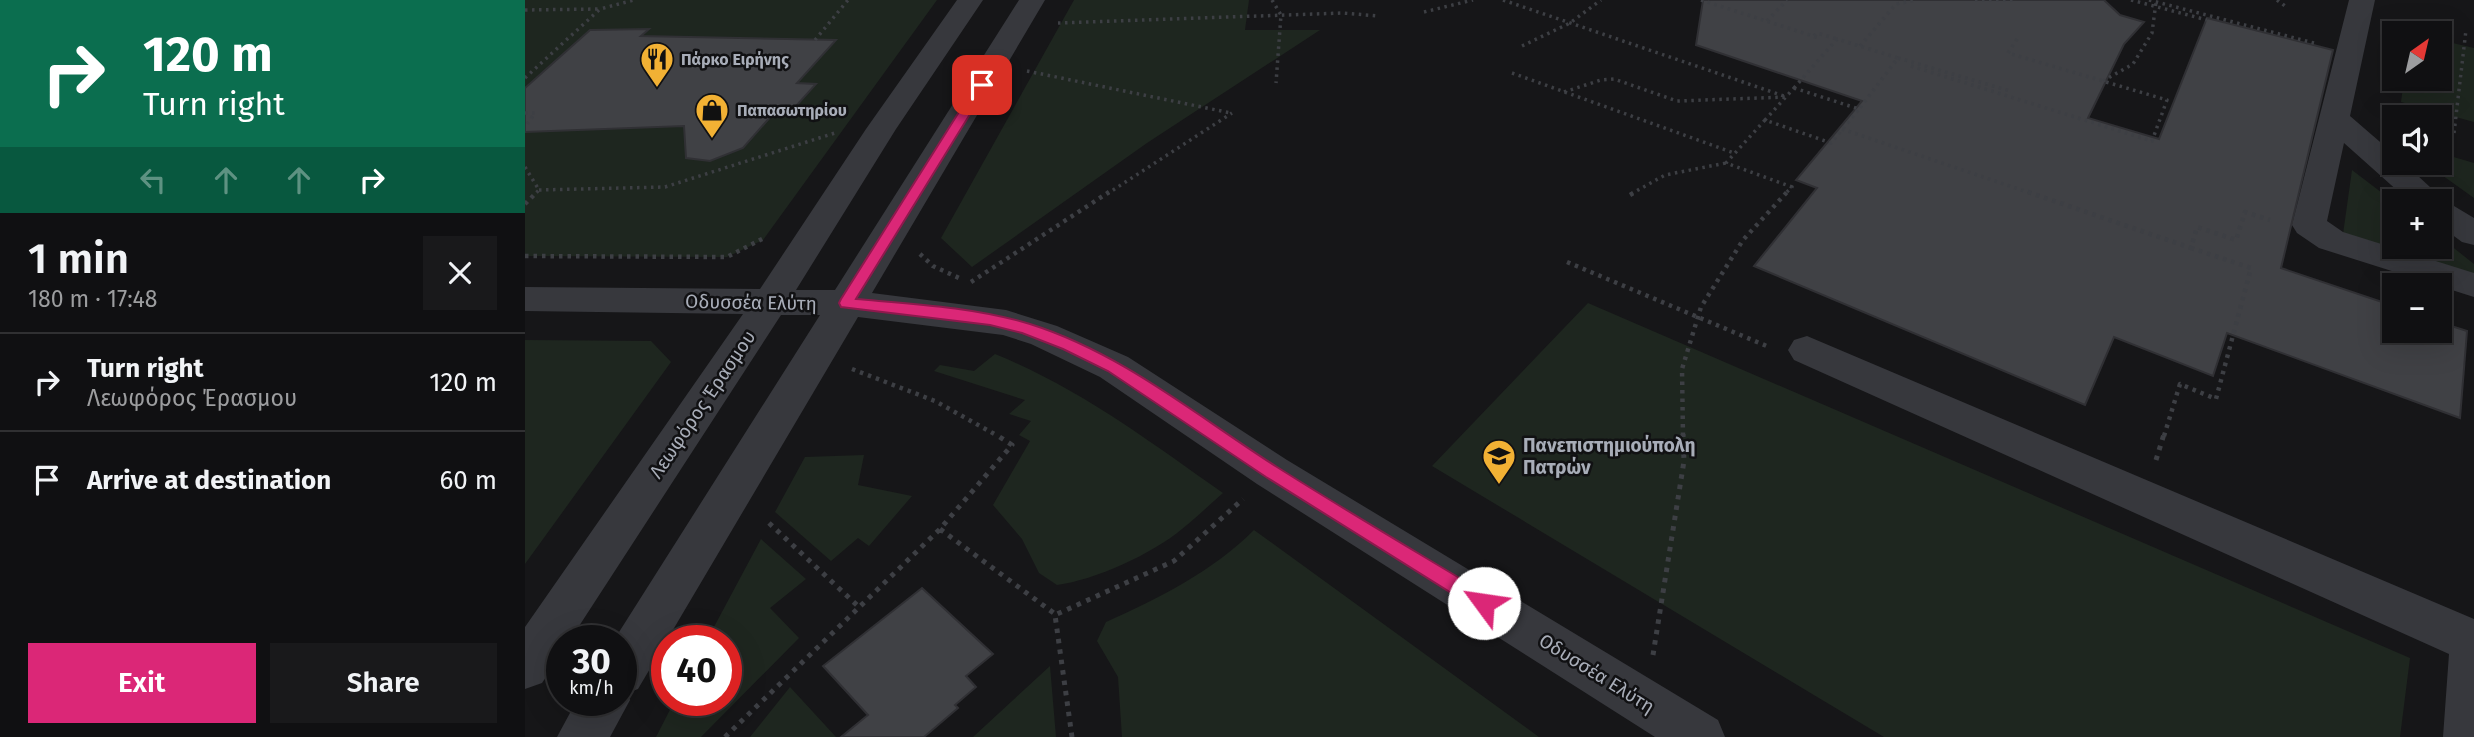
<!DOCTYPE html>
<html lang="en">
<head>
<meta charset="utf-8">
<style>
	:root { --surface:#101012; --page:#19191b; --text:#f1f3f6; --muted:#9c9d9f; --line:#303032; --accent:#db2777 }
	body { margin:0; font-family:"Fira Sans",sans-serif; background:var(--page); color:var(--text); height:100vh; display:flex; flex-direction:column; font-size:26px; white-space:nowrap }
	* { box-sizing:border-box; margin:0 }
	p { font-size:23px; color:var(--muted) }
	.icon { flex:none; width:38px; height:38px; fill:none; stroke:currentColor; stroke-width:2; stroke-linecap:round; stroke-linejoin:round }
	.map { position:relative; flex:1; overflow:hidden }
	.details { display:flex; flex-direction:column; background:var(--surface); width:525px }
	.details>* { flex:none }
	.top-card { background:#0b6e4f; color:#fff; overflow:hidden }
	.needle { width:46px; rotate:34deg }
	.buttons { position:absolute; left:1857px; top:21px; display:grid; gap:14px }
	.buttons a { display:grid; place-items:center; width:70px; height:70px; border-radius:0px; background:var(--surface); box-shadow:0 7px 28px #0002,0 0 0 2px var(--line); font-size:35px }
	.speed { position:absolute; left:21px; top:625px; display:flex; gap:14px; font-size:35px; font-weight:700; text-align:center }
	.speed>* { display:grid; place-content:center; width:91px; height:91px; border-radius:50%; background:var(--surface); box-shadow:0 7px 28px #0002,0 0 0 2px var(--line); line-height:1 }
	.speed small { font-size:18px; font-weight:400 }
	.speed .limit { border:10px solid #d22; background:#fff; color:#111 }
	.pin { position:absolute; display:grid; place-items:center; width:60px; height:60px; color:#fff; margin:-30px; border-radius:14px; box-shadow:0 4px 10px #0006 }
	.me { position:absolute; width:77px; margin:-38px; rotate:301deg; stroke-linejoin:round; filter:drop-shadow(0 0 5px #0008) }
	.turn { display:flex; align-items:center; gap:24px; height:147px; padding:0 28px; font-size:32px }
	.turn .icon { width:91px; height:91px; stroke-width:2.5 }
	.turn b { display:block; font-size:49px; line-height:60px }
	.lanes { display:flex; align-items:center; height:66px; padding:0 28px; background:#0003; justify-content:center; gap:35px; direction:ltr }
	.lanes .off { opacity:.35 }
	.round { display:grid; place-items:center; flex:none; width:74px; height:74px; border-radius:0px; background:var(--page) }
	.summary { display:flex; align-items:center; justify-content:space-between; height:119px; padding:0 28px }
	h1 { font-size:42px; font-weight:600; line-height:52px }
	.action { display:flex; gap:14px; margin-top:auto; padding:14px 28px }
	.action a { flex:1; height:80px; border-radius:0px; background:var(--accent); color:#fff; font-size:28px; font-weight:600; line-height:80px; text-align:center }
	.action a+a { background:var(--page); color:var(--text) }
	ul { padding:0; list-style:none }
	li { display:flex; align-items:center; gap:21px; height:98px; padding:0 28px; border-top:2px solid var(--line) }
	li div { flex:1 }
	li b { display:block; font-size:26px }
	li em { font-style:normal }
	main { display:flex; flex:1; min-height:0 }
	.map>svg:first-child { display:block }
	.green { fill:#1e261f }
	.building { fill:#404145; stroke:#303034; stroke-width:2 }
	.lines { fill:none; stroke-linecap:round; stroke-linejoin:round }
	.path-far2 { stroke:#3d3f44; stroke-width:3.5; stroke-dasharray:2.5 4.5; stroke-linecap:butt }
	.path-far1 { stroke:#3d3f44; stroke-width:4.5; stroke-dasharray:3.5 5; stroke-linecap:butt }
	.path { stroke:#3d3f44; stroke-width:5; stroke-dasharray:4.5 6; stroke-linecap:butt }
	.minor { fill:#37383d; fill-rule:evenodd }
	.path-bridge { stroke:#3d3f44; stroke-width:3.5; stroke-dasharray:2.5 4.5; stroke-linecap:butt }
	.route { fill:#db2777; stroke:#8e194d; stroke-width:2 }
	.labels { text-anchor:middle; stroke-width:5; stroke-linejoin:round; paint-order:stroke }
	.far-poi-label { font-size:16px; font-weight:bold; fill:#a8adb8; stroke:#111113; text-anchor:start }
	.street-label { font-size:19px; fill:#a8adb8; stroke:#111113 }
	.poi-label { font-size:19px; font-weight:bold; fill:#a8adb8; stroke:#111113; text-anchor:start }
</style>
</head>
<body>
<main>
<section class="details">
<div class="top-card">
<div class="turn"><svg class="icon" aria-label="right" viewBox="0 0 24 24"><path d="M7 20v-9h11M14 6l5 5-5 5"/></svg><div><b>120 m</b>Turn right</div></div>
<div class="lanes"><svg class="icon off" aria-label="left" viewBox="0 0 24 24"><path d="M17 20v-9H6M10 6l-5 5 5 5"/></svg><svg class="icon off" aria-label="ahead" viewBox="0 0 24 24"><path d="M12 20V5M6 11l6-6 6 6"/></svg><svg class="icon off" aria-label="ahead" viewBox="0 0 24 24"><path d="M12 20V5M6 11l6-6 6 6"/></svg><svg class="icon" aria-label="right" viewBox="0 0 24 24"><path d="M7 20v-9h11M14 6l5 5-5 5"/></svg></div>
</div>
<div class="summary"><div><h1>1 min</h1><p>180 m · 17:48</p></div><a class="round"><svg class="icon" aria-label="close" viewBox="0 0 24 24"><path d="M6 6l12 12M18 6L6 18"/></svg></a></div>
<ul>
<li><svg class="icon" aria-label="right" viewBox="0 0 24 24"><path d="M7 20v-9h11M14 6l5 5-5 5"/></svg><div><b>Turn right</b><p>Λεωφόρος Έρασμου</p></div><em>120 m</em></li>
<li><svg class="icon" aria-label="arrive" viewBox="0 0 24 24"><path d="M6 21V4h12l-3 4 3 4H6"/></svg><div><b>Arrive at destination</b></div><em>60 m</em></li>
</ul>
<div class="action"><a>Exit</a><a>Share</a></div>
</section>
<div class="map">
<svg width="1949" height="737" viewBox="0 0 1949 737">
	<rect width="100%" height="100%" fill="#161618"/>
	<path class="green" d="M 0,0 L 412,0 L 238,240 L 202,257 L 0,256 Z
		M 549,0 L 724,0 L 720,30 L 795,30 L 622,143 L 447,267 L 416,238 Z
		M 1915,40 L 1949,48 L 1949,122 L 1876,102 L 1879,79 L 1914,79 Z
		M 1915,153 L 1949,163 L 1949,198 L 1900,163 L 1914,163 Z
		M 1827,170 L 1869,202 L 1869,247 L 1914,247 L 1915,237 L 1949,264 L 1949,276 L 1818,234 Z
		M 1063,303 L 1885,658 L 1875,737 L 1359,737 L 907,466 Z
		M 0,340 L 126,341 L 146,362 L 0,564 Z
		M 470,354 C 554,388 624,441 698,493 C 684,505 671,518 657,529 C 627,554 570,580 532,585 L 514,573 L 497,539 L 468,505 L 505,441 L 494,435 L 506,421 L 484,414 L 500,400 L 409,371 L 415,365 L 449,371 Z
		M 339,455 L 333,485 L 387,496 L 344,546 L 333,538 L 306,561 L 250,512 L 280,457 Z
		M 729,530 L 1014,737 L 597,737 L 593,677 L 572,641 L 581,622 C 634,598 687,572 729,530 Z
		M 236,539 L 281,579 L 245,608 L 274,638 L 176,737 L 131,737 L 150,700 L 201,700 L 201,640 L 182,640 Z
		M 525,666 L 531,737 L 448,737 Z
		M 265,687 L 311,737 L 225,737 Z"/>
	<path class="building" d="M 1178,0 L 1579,0 L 1595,15 L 1619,22 L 1599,44 L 1563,118 L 1634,139 L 1682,18 L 1808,50 L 1756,268 L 1869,306 L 1869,331 L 1914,331 L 1914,322 L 1942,331 L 1935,418 L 1702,333 L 1688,376 L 1589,337 L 1560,405 L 1229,266 L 1292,188 L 1271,180 L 1337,101 L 1171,45 Z
		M 124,29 L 116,36 L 311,40 L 272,83 L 291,84 L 262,116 L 247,115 L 218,148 L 185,161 L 161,158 L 159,126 L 0,132 L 0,88 L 65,30 Z
		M 397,588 L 468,654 L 441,676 L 451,687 L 430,705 L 433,708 L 399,737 L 316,737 L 343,715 L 298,666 Z"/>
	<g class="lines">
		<path class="path-far2" d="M 747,0 L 756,15 L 751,83
			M 978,0 L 1259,96
			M 1176,0 L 1294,38
			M 1450,0 L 1492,0
			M 1624,0 L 1789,43
			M 1752,0 L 1760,6
			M 0,10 L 74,9
			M 899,12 L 948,0
			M 1242,21 L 1262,0
			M 533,23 L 818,13 L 853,16
			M 1289,36 L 1292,33 L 1312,39
			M 290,40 L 323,0
			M 997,46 L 1045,23 L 1076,0
			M 1335,46 L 1371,4 L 1390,0
			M 1373,58 L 1485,91
			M 1386,66 L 1627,141 L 1642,100 L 1483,53 L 1494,36
			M 502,71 L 706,113
			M 987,73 L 1209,153
			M 0,78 L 75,9 L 109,0
			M 1578,81 L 1608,64 L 1627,33 L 1631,2
			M 1269,88 L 1312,39 L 1373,58 L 1334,109
			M 1269,88 L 1334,109 L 1306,143 L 1240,120 Z
			M 1039,92 L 1076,80 L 1089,79 L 1152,101 L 1261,97
			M 0,113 L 10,113 L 0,127
			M 1240,120 L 1201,163 L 1267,187 L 1260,194
			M 1317,129 L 1508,194
			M 1929,133 L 1941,30
			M 0,167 L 14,190 L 10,194
			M 14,190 L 140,187 L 310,133
			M 582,194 L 707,113
			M 1106,194 L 1140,175 L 1201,163"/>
		<path class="path-far1" d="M 1503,192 L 1666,248 L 1672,227 L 1711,240 L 1720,212 L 1745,220
			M 1105,195 L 1110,192
			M 0,204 L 12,192
			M 395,254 L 408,266 L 434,278
			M 0,256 L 202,257 L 239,238
			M 1042,262 L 1244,347
			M 446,282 L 584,192
			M 327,369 L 410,401 L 473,436
			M 1158,436 L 1157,369 L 1176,307 L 1218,240 L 1262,192
			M 1639,436 L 1655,384 L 1691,399 L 1726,268 L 1666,248"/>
		<path class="path" d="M 1631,460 L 1639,434
			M 244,523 L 334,607
			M 415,529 L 530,614
			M 1128,655 L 1159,461 L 1158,434
			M 200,737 L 415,529 L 487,445 L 470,434
			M 547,737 L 530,615 L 649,561 L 718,499"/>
		<path class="minor" d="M 432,0 L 458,0 L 371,129 L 271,290 L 310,290 L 494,0 L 520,0 L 347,293 L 481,310 L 532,326 L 603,357 L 762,460 L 1193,720 L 1200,737 L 1130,737 L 732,484 L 575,377 L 506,344 L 478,335 L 333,317 L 113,689 L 102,693 L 105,700 L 85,737 L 32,737 L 52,700 L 96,700 L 96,640 L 89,640 L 295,315 L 256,315 L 45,640 L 37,640 L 37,653 L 17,683 L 0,689 L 0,627 L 218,314 L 0,311 L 0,287 L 235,289 L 341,129 Z
			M 1824,0 L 1850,0 L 1825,116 L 1869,154 L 1869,163 L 1879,163 L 1919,200 L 1949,218 L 1949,245 L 1937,242 L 1914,225 L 1914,201 L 1884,201 L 1819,143 L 1802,221 L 1818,232 L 1949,273 L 1949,297 L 1794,248 L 1772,233 L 1767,225 Z
			M 1282,336 L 1949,619 L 1949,737 L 1918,737 L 1924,654 L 1269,360 L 1263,350 L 1269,340 Z"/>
		<path class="path-bridge" d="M 1606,0 L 1682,20"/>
	</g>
	<path class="route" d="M 457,82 L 463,85 L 331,299 C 389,304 449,307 505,324 C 597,353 672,416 752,467 C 823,512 895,554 966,597 L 969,603 L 966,609 L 959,612 L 952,609 L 741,477 L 583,371 L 538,349 L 497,333 L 465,325 L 316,307 L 314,303 L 316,299 L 451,85 Z"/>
	<defs>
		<symbol id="restaurant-pin" viewBox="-11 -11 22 30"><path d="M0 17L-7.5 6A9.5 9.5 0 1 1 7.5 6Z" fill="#f2b134" stroke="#111113"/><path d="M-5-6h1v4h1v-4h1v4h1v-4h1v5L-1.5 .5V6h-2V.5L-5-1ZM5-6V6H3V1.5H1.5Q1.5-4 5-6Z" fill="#111"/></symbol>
		<symbol id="shop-pin" viewBox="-11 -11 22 30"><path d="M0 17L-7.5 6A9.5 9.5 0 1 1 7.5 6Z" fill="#f2b134" stroke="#111113"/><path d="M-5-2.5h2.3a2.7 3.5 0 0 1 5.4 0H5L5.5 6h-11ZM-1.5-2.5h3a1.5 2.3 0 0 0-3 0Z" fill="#111"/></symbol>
		<symbol id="university-pin" viewBox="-11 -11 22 30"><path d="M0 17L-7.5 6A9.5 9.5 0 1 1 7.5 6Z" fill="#f2b134" stroke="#111113"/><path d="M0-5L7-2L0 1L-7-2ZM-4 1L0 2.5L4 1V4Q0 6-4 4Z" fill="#111"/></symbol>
	</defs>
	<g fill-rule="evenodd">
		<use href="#restaurant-pin" x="113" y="40" width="38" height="52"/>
		<use href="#shop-pin" x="168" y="91" width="38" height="52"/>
		<use href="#university-pin" x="955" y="437" width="38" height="52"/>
	</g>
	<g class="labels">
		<g class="far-poi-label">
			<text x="156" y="65">Πάρκο Ειρήνης</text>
			<text x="212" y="116">Παπασωτηρίου</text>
		</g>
		<g class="street-label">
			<text transform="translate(226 302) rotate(1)" y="7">Οδυσσέα Ελύτη</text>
			<text transform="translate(177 404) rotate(-56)" y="7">Λεωφόρος Έρασμου</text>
			<text transform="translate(1072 673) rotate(32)" y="7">Οδυσσέα Ελύτη</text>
		</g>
		<g class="poi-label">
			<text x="998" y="452">Πανεπιστημιούπολη<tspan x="998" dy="22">Πατρών</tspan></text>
		</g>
	</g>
</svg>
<div class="buttons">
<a><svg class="needle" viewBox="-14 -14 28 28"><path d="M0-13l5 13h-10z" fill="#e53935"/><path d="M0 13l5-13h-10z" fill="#9c9d9f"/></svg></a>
<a><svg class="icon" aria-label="sound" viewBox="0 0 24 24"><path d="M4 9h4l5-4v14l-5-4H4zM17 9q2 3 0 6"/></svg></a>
<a>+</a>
<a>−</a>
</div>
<div class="speed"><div>30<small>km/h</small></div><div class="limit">40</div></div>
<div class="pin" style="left:457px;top:85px;background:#d93025"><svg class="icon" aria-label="arrive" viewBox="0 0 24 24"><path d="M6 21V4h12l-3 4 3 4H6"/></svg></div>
<svg class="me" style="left:959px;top:603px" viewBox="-20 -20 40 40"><circle r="19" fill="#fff"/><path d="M0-13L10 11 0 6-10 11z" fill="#db2777"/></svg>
</div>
</main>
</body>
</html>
